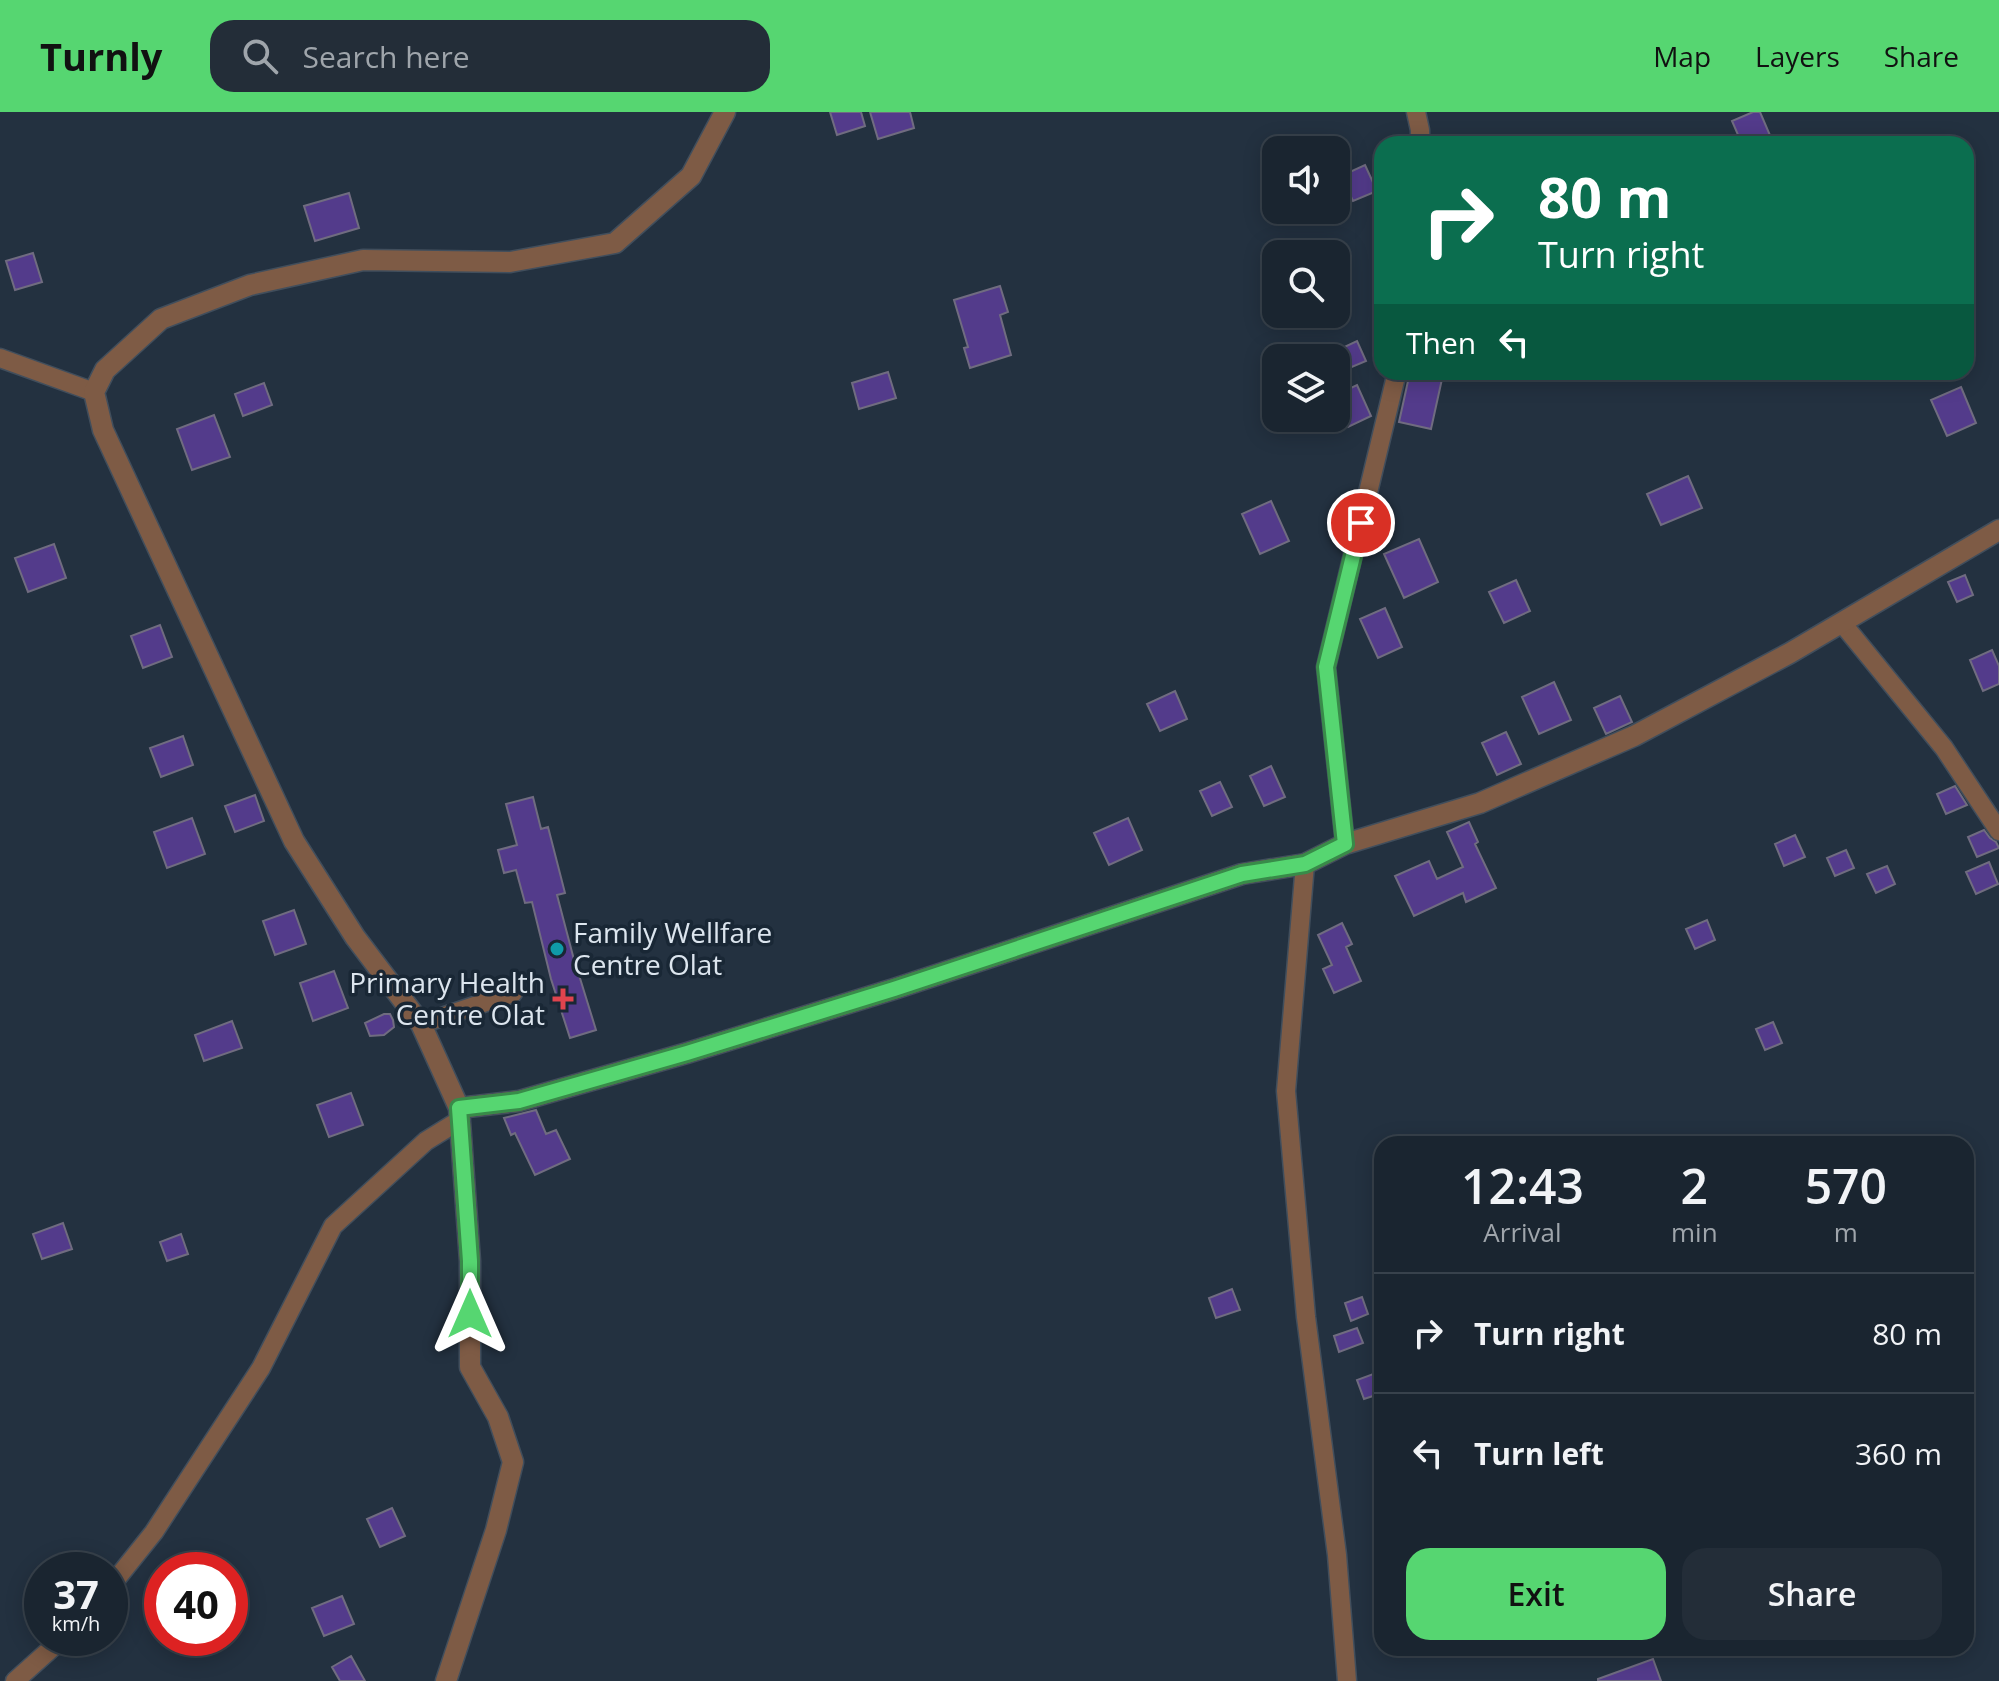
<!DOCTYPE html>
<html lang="en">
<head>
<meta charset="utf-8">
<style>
	:root { --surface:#1a2530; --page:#232d38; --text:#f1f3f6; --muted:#9fa5ab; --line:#38424c; --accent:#56d671 }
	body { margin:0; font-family:"Open Sans",sans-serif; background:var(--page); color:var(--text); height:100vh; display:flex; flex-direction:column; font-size:30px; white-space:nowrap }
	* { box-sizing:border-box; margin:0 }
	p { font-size:26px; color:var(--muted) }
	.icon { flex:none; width:44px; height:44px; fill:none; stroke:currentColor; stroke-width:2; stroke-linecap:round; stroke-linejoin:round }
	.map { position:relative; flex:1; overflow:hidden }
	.sheet { position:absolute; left:1374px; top:1024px; width:600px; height:520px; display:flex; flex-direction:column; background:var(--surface); border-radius:24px; box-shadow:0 4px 20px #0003,0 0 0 2px var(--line) }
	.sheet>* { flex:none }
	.banner { position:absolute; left:1374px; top:24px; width:600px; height:244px; border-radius:24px; box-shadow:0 4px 20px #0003,0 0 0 2px var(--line); background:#0b6e4f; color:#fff; overflow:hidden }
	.tools { position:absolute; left:1262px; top:24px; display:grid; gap:16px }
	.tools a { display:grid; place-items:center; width:88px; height:88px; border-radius:16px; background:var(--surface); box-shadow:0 4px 20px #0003,0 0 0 2px var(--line); font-size:40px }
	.speed { position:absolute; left:24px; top:1440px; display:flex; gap:16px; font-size:40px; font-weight:700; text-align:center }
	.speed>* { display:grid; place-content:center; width:104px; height:104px; border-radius:50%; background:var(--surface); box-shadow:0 4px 20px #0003,0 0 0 2px var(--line); line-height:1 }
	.speed small { font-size:20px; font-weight:400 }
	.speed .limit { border:12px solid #d22; background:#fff; color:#111 }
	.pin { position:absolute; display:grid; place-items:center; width:68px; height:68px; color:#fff; margin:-34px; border:4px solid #fff; border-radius:50%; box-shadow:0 2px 8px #0007 }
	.me { position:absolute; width:88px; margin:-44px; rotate:0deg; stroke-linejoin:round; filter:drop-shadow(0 0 6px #0008) }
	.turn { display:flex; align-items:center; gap:28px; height:168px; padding:0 32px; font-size:36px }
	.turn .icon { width:104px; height:104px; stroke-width:2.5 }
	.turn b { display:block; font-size:56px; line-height:68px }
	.then { display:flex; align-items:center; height:76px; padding:0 32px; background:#0003; gap:16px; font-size:30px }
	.eta { display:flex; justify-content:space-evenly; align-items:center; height:136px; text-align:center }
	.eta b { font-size:48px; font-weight:600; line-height:56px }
	.primary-button { display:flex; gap:16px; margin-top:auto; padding:16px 32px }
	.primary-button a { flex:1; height:92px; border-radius:24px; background:var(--accent); color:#111; font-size:32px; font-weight:600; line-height:92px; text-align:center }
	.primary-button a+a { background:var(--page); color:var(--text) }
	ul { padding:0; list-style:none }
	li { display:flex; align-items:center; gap:24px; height:120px; padding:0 32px; border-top:2px solid var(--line) }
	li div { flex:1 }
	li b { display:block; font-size:30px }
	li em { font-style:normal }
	header { display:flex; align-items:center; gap:48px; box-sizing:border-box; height:112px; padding:0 40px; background:var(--accent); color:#111 }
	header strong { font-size:38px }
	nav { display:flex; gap:44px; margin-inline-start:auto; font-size:28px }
	.search { width:560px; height:72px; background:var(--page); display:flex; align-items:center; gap:20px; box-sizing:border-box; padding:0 28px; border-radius:24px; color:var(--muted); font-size:30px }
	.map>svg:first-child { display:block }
	.building { fill:#533b8b; stroke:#706c80; stroke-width:2 }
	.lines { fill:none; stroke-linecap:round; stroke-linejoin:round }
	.minor-casing { stroke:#414e5c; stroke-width:21 }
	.tertiary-casing { stroke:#414e5c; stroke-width:23 }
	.minor { stroke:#7e5b45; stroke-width:18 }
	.tertiary { stroke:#7e5b45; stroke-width:20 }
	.route-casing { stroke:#388b49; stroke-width:20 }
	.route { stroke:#56d671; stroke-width:14 }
	.culture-dot { fill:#0f9aa8; stroke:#192735; stroke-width:3 }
	.health-dot { fill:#e0444e; stroke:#192735; stroke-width:3 }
	.labels { text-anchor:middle; stroke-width:7; stroke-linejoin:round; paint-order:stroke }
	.poi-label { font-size:28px; fill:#dce5ee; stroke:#192735; text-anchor:start }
</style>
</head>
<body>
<header>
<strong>Turnly</strong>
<div class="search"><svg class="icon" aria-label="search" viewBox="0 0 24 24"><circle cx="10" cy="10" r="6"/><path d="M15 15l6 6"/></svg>Search here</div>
<nav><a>Map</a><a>Layers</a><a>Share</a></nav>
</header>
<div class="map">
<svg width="1999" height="1569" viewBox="0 0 1999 1569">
	<rect width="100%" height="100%" fill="#233140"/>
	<path class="building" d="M 830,0 L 861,0 L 865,14 L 837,23 Z
		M 870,0 L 910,0 L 914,16 L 878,27 Z
		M 1753,0 L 1760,0 L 1772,28 L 1763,32 L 1742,32 L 1732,9 Z
		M 1365,53 L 1377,79 L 1353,89 L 1341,64 Z
		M 349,81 L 359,116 L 315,129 L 304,94 Z
		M 33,141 L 42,170 L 15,178 L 6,149 Z
		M 1000,174 L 1008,200 L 1000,203 L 1011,243 L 970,256 L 964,236 L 968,235 L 954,188 Z
		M 1357,229 L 1366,249 L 1347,257 L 1338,238 Z
		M 888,260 L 896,286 L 859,297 L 852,271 Z
		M 1410,260 L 1442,267 L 1431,317 L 1399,310 Z
		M 264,271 L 272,293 L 243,304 L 235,282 Z
		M 1357,273 L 1371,304 L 1348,315 L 1336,289 L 1336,283 Z
		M 1961,275 L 1976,311 L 1947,324 L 1931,288 Z
		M 214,303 L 230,345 L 192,358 L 177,317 Z
		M 1688,364 L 1702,396 L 1661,413 L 1647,382 Z
		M 1271,389 L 1289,429 L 1260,442 L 1242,402 Z
		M 1419,427 L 1438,470 L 1404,486 L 1384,442 Z
		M 54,432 L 66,466 L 28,480 L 15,446 Z
		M 1965,463 L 1973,483 L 1957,490 L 1948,470 Z
		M 1516,468 L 1530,499 L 1504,511 L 1489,480 Z
		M 1385,496 L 1402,535 L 1378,546 L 1360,507 Z
		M 160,513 L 172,545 L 143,556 L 131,524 Z
		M 1992,538 L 1999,554 L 1999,572 L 1983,579 L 1970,548 Z
		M 1554,570 L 1571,608 L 1539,622 L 1522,585 Z
		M 1175,579 L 1187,607 L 1160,619 L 1147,592 Z
		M 1620,584 L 1632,610 L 1606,622 L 1594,596 Z
		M 1506,620 L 1521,652 L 1497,663 L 1482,631 Z
		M 183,624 L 193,653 L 161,665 L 150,636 Z
		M 1271,654 L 1285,685 L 1264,694 L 1250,664 Z
		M 1220,670 L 1232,695 L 1212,704 L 1200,679 Z
		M 1955,674 L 1967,693 L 1946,702 L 1937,682 Z
		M 255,683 L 264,709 L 235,720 L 225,694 Z
		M 533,685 L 541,717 L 548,715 L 565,781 L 557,783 L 578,863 L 579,863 L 596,918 L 570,926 L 551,867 L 532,790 L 525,791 L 516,758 L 504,761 L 498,738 L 517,733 L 506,692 Z
		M 192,706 L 205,742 L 167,756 L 154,720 Z
		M 1128,706 L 1142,738 L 1109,753 L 1094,721 Z
		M 1469,710 L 1478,730 L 1475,732 L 1496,776 L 1466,790 L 1463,781 L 1414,804 L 1395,764 L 1429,749 L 1437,767 L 1463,755 L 1447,720 Z
		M 1984,718 L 1990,726 L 1996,730 L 1999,736 L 1977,745 L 1968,725 Z
		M 1795,723 L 1805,745 L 1784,754 L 1775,732 Z
		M 1846,738 L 1854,756 L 1835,764 L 1827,746 Z
		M 1989,750 L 1998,772 L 1976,782 L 1966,760 Z
		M 1887,754 L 1895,772 L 1876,781 L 1867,762 Z
		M 294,798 L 306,832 L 275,843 L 263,809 Z
		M 1707,808 L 1715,828 L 1695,837 L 1686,817 Z
		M 1342,811 L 1352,832 L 1346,835 L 1361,869 L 1334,881 L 1323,857 L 1332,853 L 1318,823 Z
		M 334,859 L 348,896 L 313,909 L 300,871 Z
		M 384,902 L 390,902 L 393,908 L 394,915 L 384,923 L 370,924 L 365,911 Z
		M 232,909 L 242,936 L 204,949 L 195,923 Z
		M 1773,910 L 1782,931 L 1765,938 L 1756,917 Z
		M 351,981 L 363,1013 L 329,1025 L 317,993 Z
		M 536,998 L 546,1022 L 556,1018 L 570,1047 L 535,1063 L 515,1021 L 511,1023 L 504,1006 Z
		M 63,1111 L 72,1137 L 42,1147 L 33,1122 Z
		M 181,1122 L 188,1142 L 167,1149 L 160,1130 Z
		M 1232,1177 L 1240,1198 L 1216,1206 L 1209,1186 Z
		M 1362,1185 L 1368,1202 L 1351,1209 L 1345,1191 Z
		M 1357,1216 L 1363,1231 L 1339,1240 L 1334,1224 Z
		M 1376,1261 L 1382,1281 L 1364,1287 L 1357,1268 Z
		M 392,1396 L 405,1424 L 380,1435 L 367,1407 Z
		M 342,1484 L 354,1512 L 324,1524 L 312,1496 Z
		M 351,1544 L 365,1569 L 340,1569 L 332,1555 Z
		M 1653,1547 L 1661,1569 L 1598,1569 L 1598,1567 Z"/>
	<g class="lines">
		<defs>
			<path id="minor" d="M 1416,0 L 1420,18 L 1420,32
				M 0,246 L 94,280
				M 1842,511 L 1944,636 L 1999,719
				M 1345,732 L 1326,555 L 1397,260
				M 1305,752 L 1286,979 L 1306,1205 L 1337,1443 L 1347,1569
				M 421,912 L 513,881
				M 110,1475 L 154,1420 L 261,1256 L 333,1114 L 426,1029 L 460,1008
				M 15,1569 L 63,1526"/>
			<path id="tertiary" d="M 459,996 L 519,989 L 687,941 L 894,877 L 1242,762 L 1305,752 L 1345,732 L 1480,691 L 1634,624 L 1790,541 L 1999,418
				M 446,1569 L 496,1418 L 513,1350 L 498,1305 L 470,1255 L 470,1149 L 459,996 L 421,912 L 355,825 L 294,729 L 103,318 L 94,280 L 105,258 L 161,207 L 250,173 L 363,148 L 510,150 L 615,131 L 691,64 L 725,0"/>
		</defs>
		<use href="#minor" class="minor-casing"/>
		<use href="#tertiary" class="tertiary-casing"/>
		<use href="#minor" class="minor"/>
		<use href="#tertiary" class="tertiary"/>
	</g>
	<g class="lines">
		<defs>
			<path id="route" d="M 470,1202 L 470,1149 L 459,996 L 519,989 L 687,941 L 894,877 L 1242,762 L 1305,752 L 1345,732 L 1326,555 L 1361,411"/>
		</defs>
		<use href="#route" class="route-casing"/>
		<use href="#route" class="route"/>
	</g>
	<circle class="culture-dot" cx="557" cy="837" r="8"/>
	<path class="health-dot" d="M559 875h8v8h8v8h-8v8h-8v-8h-8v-8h8z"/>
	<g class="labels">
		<g class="poi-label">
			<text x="573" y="831">Family Wellfare<tspan x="573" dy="32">Centre Olat</tspan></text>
			<text x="545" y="881" text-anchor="end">Primary Health<tspan x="545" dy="32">Centre Olat</tspan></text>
		</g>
	</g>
</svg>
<div class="tools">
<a><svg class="icon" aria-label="sound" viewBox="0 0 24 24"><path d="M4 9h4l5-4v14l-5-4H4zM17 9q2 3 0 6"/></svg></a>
<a><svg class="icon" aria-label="search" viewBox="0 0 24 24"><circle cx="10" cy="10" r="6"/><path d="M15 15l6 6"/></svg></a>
<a><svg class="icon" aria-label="layers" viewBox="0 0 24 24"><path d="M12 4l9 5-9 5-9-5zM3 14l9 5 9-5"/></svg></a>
</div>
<div class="speed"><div>37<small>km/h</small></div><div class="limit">40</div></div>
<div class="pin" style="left:1361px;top:411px;background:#d93025"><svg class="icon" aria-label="arrive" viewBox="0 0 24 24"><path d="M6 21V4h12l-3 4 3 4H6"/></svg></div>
<svg class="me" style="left:470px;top:1202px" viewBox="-20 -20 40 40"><path d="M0-17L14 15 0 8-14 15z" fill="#56d671" stroke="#fff" stroke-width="4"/></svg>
<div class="banner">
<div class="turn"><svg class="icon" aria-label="right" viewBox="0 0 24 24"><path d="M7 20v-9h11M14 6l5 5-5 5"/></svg><div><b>80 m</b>Turn right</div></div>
<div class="then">Then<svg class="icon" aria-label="left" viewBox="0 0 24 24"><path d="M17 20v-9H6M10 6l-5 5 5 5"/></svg></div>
</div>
<section class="sheet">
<div class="eta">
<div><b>12:43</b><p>Arrival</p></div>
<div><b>2</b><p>min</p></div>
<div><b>570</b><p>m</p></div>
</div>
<ul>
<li><svg class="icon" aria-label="right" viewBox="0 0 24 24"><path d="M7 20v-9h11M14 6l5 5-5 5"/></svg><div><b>Turn right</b></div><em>80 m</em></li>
<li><svg class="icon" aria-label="left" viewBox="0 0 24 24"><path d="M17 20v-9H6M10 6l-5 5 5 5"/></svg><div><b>Turn left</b></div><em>360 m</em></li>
</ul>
<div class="primary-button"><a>Exit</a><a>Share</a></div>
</section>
</div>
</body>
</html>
